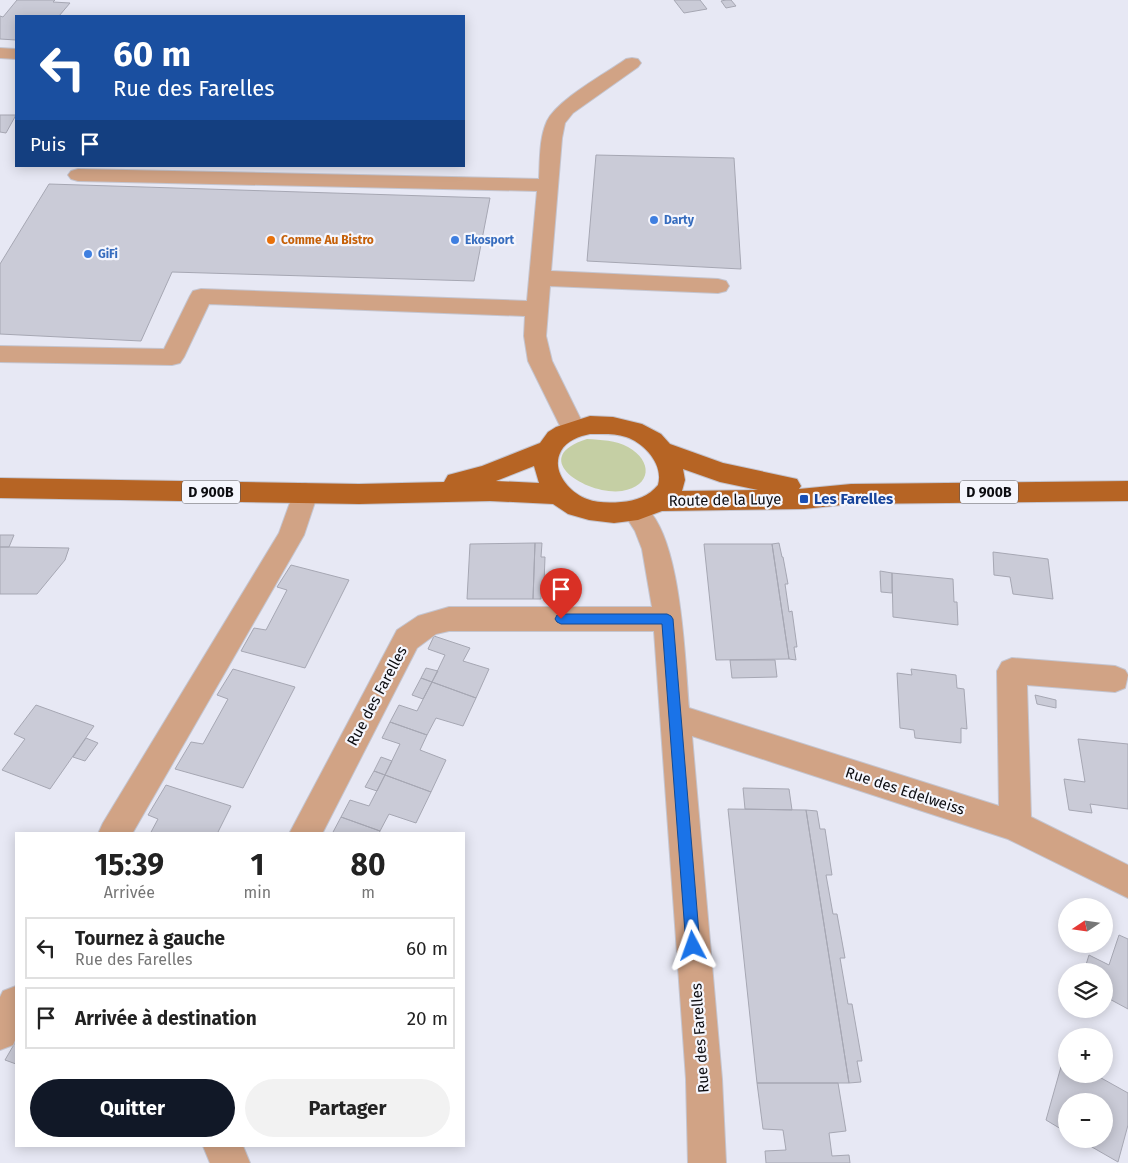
<!DOCTYPE html>
<html lang="fr">
<head>
<meta charset="utf-8">
<style>
	:root { --surface:#fff; --page:#f2f2f2; --text:#222; --muted:#767676; --line:#e0e0e0; --accent:#111827 }
	body { margin:0; font-family:"Fira Sans",sans-serif; background:var(--page); color:var(--text); height:100vh; display:flex; flex-direction:column; font-size:19px; white-space:nowrap }
	* { box-sizing:border-box; margin:0 }
	p { font-size:16px; color:var(--muted) }
	.icon { flex:none; width:28px; height:28px; fill:none; stroke:currentColor; stroke-width:2; stroke-linecap:round; stroke-linejoin:round }
	.map { position:relative; flex:1; overflow:hidden }
	.sheet { position:absolute; left:15px; top:832px; width:450px; height:315px; display:flex; flex-direction:column; background:var(--surface); border-radius:0px; box-shadow:0 2px 12px #0003 }
	.sheet>* { flex:none }
	.guide { position:absolute; left:15px; top:15px; width:450px; height:152px; border-radius:0px; box-shadow:0 2px 12px #0003; background:#1a4fa0; color:#fff; overflow:hidden }
	.needle { width:32px; rotate:257deg }
	.tools { position:absolute; left:1058px; top:898px; display:grid; gap:10px }
	.tools a { display:grid; place-items:center; width:55px; height:55px; border-radius:50%; background:var(--surface); box-shadow:0 2px 12px #0003; font-size:25px }
	.pin { position:absolute; display:grid; place-items:center; width:42px; height:42px; color:#fff; margin:-51px -21px; border-radius:50% 50% 50% 0; rotate:-45deg; box-shadow:0 0 5px #0007 }
	.pin .icon { rotate:45deg }
	.me { position:absolute; width:55px; margin:-28px; rotate:356deg; stroke-linejoin:round; filter:drop-shadow(0 0 4px #0008) }
	.turn { display:flex; align-items:center; gap:18px; height:105px; padding:0 15px; font-size:22px }
	.turn .icon { width:65px; height:65px; stroke-width:2.5 }
	.turn b { display:block; font-size:35px; line-height:42px }
	.then { display:flex; align-items:center; height:48px; padding:0 15px; background:#0003; gap:10px; font-size:19px }
	.eta { display:flex; justify-content:space-evenly; align-items:center; height:85px; text-align:center }
	.eta b { font-size:30px; font-weight:700; line-height:35px }
	.primary-button { display:flex; gap:10px; margin-top:auto; padding:10px 15px }
	.primary-button a { flex:1; height:58px; border-radius:30px; background:var(--accent); color:#fff; font-size:20px; font-weight:700; line-height:58px; text-align:center }
	.primary-button a+a { background:var(--page); color:var(--text) }
	ul { padding:0; list-style:none }
	li { display:flex; align-items:center; gap:15px; height:62px; margin:0 10px 8px; padding:0 5px; border:2px solid var(--line); border-radius:0px }
	li div { flex:1 }
	li b { display:block; font-size:19px }
	li em { font-style:normal }
	.map>svg:first-child { display:block }
	.green { fill:#c5cfa4 }
	.building { fill:#cacbd7; stroke:#a6a7b3 }
	.lines { fill:none; stroke-linecap:round; stroke-linejoin:round }
	.minor-casing { stroke:#c4c5d0; stroke-width:2 }
	.major-casing { stroke:#c4c5d0; stroke-width:2 }
	.minor { fill:#d1a385; fill-rule:evenodd }
	.major { fill:#b66424; fill-rule:evenodd }
	.route { fill:#1a73e8; stroke:#114b97 }
	.shop-dot { fill:#3f7fe0; stroke:#f5f6fd; stroke-width:2 }
	.food-dot { fill:#e8710a; stroke:#f5f6fd; stroke-width:2 }
	.transit-dot { fill:#1a4fb4; stroke:#f5f6fd; stroke-width:2 }
	.labels { text-anchor:middle; stroke-width:4.5; stroke-linejoin:round; paint-order:stroke }
	.far-shop-label { font-size:12px; font-weight:bold; fill:#366cbe; stroke:#f5f6fd; text-anchor:start }
	.far-food-label { font-size:12px; font-weight:bold; fill:#c56008; stroke:#f5f6fd; text-anchor:start }
	.shield { fill:#f5f6fd; stroke:#525257; stroke-width:1 }
	.shield-label { font-size:14px; font-weight:bold; fill:#0c0c10 }
	.transit-label { font-size:15px; font-weight:bold; fill:#164399; stroke:#f5f6fd; text-anchor:start }
	.street-label { font-size:15px; fill:#0c0c10; stroke:#f5f6fd }
</style>
</head>
<body>
<div class="map">
<svg width="1128" height="1163" viewBox="0 0 1128 1163">
	<rect width="100%" height="100%" fill="#e7e8f4"/>
	<path class="green" d="M 587,439 C 601,440 616,440 628,447 C 653,461 652,486 622,491 C 588,496 526,458 587,439 Z"/>
	<path class="building" d="M 17,0 L 55,0 L 53,2 L 70,3 L 59,16 L 16,16 L 16,40 L 0,39 L 0,16 L 3,17 Z
		M 674,0 L 700,0 L 707,9 L 684,13 Z
		M 726,0 L 731,0 L 736,6 L 726,8 L 721,1 Z
		M 0,115 L 16,115 L 6,133 L 0,132 Z
		M 596,155 L 734,158 L 741,269 L 587,261 Z
		M 49,184 L 490,198 L 474,281 L 172,272 L 141,341 L 0,334 L 0,264 Z
		M 0,535 L 14,535 L 9,547 L 0,547 Z
		M 535,543 L 533,599 L 467,599 L 470,544 Z
		M 535,543 L 542,543 L 541,557 L 545,557 L 544,584 L 541,585 L 541,599 L 533,599 Z
		M 779,543 L 782,557 L 783,557 L 788,584 L 785,584 L 789,612 L 792,611 L 797,647 L 794,647 L 796,660 L 789,659 L 772,544 Z
		M 704,544 L 772,544 L 789,659 L 716,660 Z
		M 0,547 L 9,547 L 69,548 L 65,560 L 37,594 L 0,594 Z
		M 993,552 L 1048,559 L 1053,599 L 1013,594 L 1010,577 L 994,575 Z
		M 291,565 L 349,580 L 305,668 L 241,651 L 254,628 L 266,630 L 287,590 L 277,587 Z
		M 880,571 L 892,573 L 892,593 L 881,592 Z
		M 892,573 L 953,579 L 954,602 L 957,602 L 958,625 L 893,617 Z
		M 434,636 L 470,648 L 463,661 L 489,669 L 476,698 L 432,682 L 445,655 L 428,649 Z
		M 730,660 L 775,660 L 777,677 L 732,678 Z
		M 426,668 L 438,671 L 432,682 L 421,678 Z
		M 233,669 L 295,687 L 243,788 L 175,769 L 191,742 L 203,744 L 228,699 L 217,695 Z
		M 911,669 L 956,675 L 957,688 L 964,689 L 967,729 L 961,728 L 961,743 L 915,738 L 914,730 L 900,728 L 897,673 L 912,675 Z
		M 421,678 L 432,682 L 423,699 L 412,695 Z
		M 432,682 L 476,698 L 463,726 L 436,718 L 427,735 L 390,722 L 399,705 L 417,711 Z
		M 1035,695 L 1056,700 L 1056,708 L 1037,704 Z
		M 36,705 L 94,726 L 50,789 L 2,770 L 25,739 L 14,734 Z
		M 390,722 L 427,735 L 420,750 L 446,760 L 431,792 L 385,775 L 400,744 L 382,738 Z
		M 86,738 L 98,743 L 85,761 L 73,757 Z
		M 1078,739 L 1128,744 L 1128,809 L 1090,804 L 1092,813 L 1069,810 L 1064,779 L 1085,782 Z
		M 381,757 L 392,761 L 385,775 L 374,771 Z
		M 374,771 L 385,775 L 377,791 L 365,787 Z
		M 385,775 L 431,792 L 416,823 L 389,814 L 380,831 L 341,817 L 350,800 L 369,806 Z
		M 166,785 L 231,806 L 217,834 L 150,834 L 158,819 L 148,815 Z
		M 743,788 L 789,789 L 792,810 L 745,809 Z
		M 728,809 L 806,810 L 849,1083 L 757,1083 Z
		M 806,810 L 817,811 L 820,829 L 825,829 L 832,875 L 826,875 L 833,914 L 837,914 L 845,958 L 840,958 L 848,1004 L 852,1004 L 862,1061 L 857,1061 L 861,1082 L 849,1083 Z
		M 341,817 L 380,831 L 379,834 L 332,834 Z
		M 1119,935 L 1128,939 L 1128,1009 L 1104,996 L 1104,971 L 1084,971 L 1089,955 L 1109,965 Z
		M 16,1041 L 16,1064 L 5,1060 Z
		M 1066,1049 L 1066,1074 L 1094,1074 L 1128,1093 L 1128,1125 L 1118,1162 L 1078,1139 L 1104,1139 L 1104,1101 L 1066,1101 L 1066,1132 L 1046,1120 Z
		M 757,1083 L 838,1083 L 846,1131 L 829,1133 L 832,1156 L 849,1155 L 850,1163 L 766,1163 L 765,1151 L 786,1150 L 783,1130 L 763,1129 Z"/>
	<g class="lines">
		<defs>
			<path id="minor" d="M 0,48 L 16,49 L 16,59 L 0,58 Z
				M 632,58 L 638,59 L 641,63 L 638,67 L 573,113 L 565,123 L 562,138 L 551,271 L 718,279 L 726,281 L 729,286 L 726,291 L 718,293 L 550,286 L 546,336 L 552,361 L 585,428 L 582,434 L 573,437 L 564,434 L 528,361 L 524,336 L 525,316 L 209,304 L 184,357 L 180,363 L 172,365 L 0,362 L 0,346 L 164,349 L 190,296 L 193,291 L 201,289 L 527,301 L 537,191 L 78,181 L 71,179 L 68,175 L 71,171 L 78,169 L 539,179 C 540,161 539,138 547,121 C 558,99 605,74 626,59 Z
				M 305,483 L 314,486 L 318,493 L 304,535 L 132,834 L 98,834 L 103,823 L 279,533 L 296,486 Z
				M 636,502 C 682,517 685,665 689,708 L 999,806 L 997,671 L 1002,662 L 1012,658 L 1115,666 L 1125,670 L 1128,675 L 1125,688 L 1115,692 L 1027,685 L 1031,817 L 1128,865 L 1128,898 L 1008,839 L 692,736 L 722,1079 L 726,1163 L 688,1163 L 686,1079 L 654,631 L 449,631 L 436,634 L 417,648 L 322,834 L 289,834 L 397,630 L 418,616 L 449,607 L 652,607 L 642,549 L 635,531 L 623,512 L 627,505 Z
				M 16,986 L 16,1038 L 13,1045 L 0,1050 L 0,997 L 3,991 Z
				M 203,1146 L 243,1146 L 250,1163 L 210,1163 Z"/>
			<path id="major" d="M 590,416 L 613,417 L 642,424 L 661,434 L 670,444 L 723,463 L 797,479 L 801,486 L 799,489 L 851,484 L 1128,481 L 1128,501 L 851,504 L 804,509 L 662,511 L 638,520 L 614,523 L 589,520 L 568,514 L 553,504 L 490,501 L 359,504 L 0,498 L 0,478 L 359,484 L 444,482 L 448,475 L 482,466 L 540,443 L 548,432 L 556,427 ZM 590,434 C 602,434 615,433 626,437 C 644,443 664,464 658,485 C 649,496 636,501 621,502 C 610,503 597,503 587,499 C 570,493 550,471 561,451 C 566,441 580,436 590,434 ZM 534,466 L 539,483 L 495,481 L 496,481 ZM 683,469 L 720,482 L 758,490 L 682,491 L 685,480 Z"/>
		</defs>
		<use href="#minor" class="minor-casing"/>
		<use href="#major" class="major-casing"/>
		<use href="#minor" class="minor"/>
		<use href="#major" class="major"/>
	</g>
	<path class="route" d="M 561,614 L 667,614 L 671,616 L 673,619 L 700,946 L 698,951 L 693,953 L 688,951 L 686,946 L 662,624 L 561,624 L 557,622 L 555,619 L 557,615 Z"/>
	<g class="shop-dot">
		<circle cx="654" cy="220" r="5"/>
		<circle cx="455" cy="240" r="5"/>
		<circle cx="88" cy="254" r="5"/>
	</g>
	<circle class="food-dot" cx="271" cy="240" r="5"/>
	<rect class="transit-dot" x="799" y="494" width="10" height="10" rx="2.5"/>
	<g class="labels">
		<g class="far-shop-label">
			<text x="664" y="224">Darty</text>
			<text x="465" y="244">Ekosport</text>
			<text x="98" y="258">GiFi</text>
		</g>
		<g class="far-food-label">
			<text x="281" y="244">Comme Au Bistro</text>
		</g>
		<g class="shield">
			<rect x="182" y="480.5" width="58" height="23" rx="4"/>
			<rect x="960" y="480.5" width="58" height="23" rx="4"/>
		</g>
		<g class="shield-label">
			<text x="211" y="497">D 900B</text>
			<text x="989" y="497">D 900B</text>
		</g>
		<g class="transit-label">
			<text x="814" y="504">Les Farelles</text>
		</g>
		<g class="street-label">
			<text transform="translate(725 500) rotate(-1)" y="5">Route de la Luye</text>
			<text transform="translate(377 696) rotate(-62)" y="5">Rue des Farelles</text>
			<text transform="translate(905 791) rotate(18)" y="5">Rue des Edelweiss</text>
			<text transform="translate(700 1038) rotate(-94)" y="5">Rue des Farelles</text>
		</g>
	</g>
</svg>
<div class="tools">
<a><svg class="needle" viewBox="-14 -14 28 28"><path d="M0-13l5 13h-10z" fill="#e53935"/><path d="M0 13l5-13h-10z" fill="#767676"/></svg></a>
<a><svg class="icon" aria-label="layers" viewBox="0 0 24 24"><path d="M12 4l9 5-9 5-9-5zM3 14l9 5 9-5"/></svg></a>
<a>+</a>
<a>−</a>
</div>
<div class="pin" style="left:561px;top:619px;background:#d93025"><svg class="icon" aria-label="arrive" viewBox="0 0 24 24"><path d="M6 21V4h12l-3 4 3 4H6"/></svg></div>
<svg class="me" style="left:693px;top:946px" viewBox="-20 -20 40 40"><path d="M0-17L14 15 0 8-14 15z" fill="#1a73e8" stroke="#fff" stroke-width="4"/></svg>
<div class="guide">
<div class="turn"><svg class="icon" aria-label="left" viewBox="0 0 24 24"><path d="M17 20v-9H6M10 6l-5 5 5 5"/></svg><div><b>60 m</b>Rue des Farelles</div></div>
<div class="then">Puis<svg class="icon" aria-label="arrive" viewBox="0 0 24 24"><path d="M6 21V4h12l-3 4 3 4H6"/></svg></div>
</div>
<section class="sheet">
<div class="eta">
<div><b>15:39</b><p>Arrivée</p></div>
<div><b>1</b><p>min</p></div>
<div><b>80</b><p>m</p></div>
</div>
<ul>
<li><svg class="icon" aria-label="left" viewBox="0 0 24 24"><path d="M17 20v-9H6M10 6l-5 5 5 5"/></svg><div><b>Tournez à gauche</b><p>Rue des Farelles</p></div><em>60 m</em></li>
<li><svg class="icon" aria-label="arrive" viewBox="0 0 24 24"><path d="M6 21V4h12l-3 4 3 4H6"/></svg><div><b>Arrivée à destination</b></div><em>20 m</em></li>
</ul>
<div class="primary-button"><a>Quitter</a><a>Partager</a></div>
</section>
</div>
</body>
</html>
